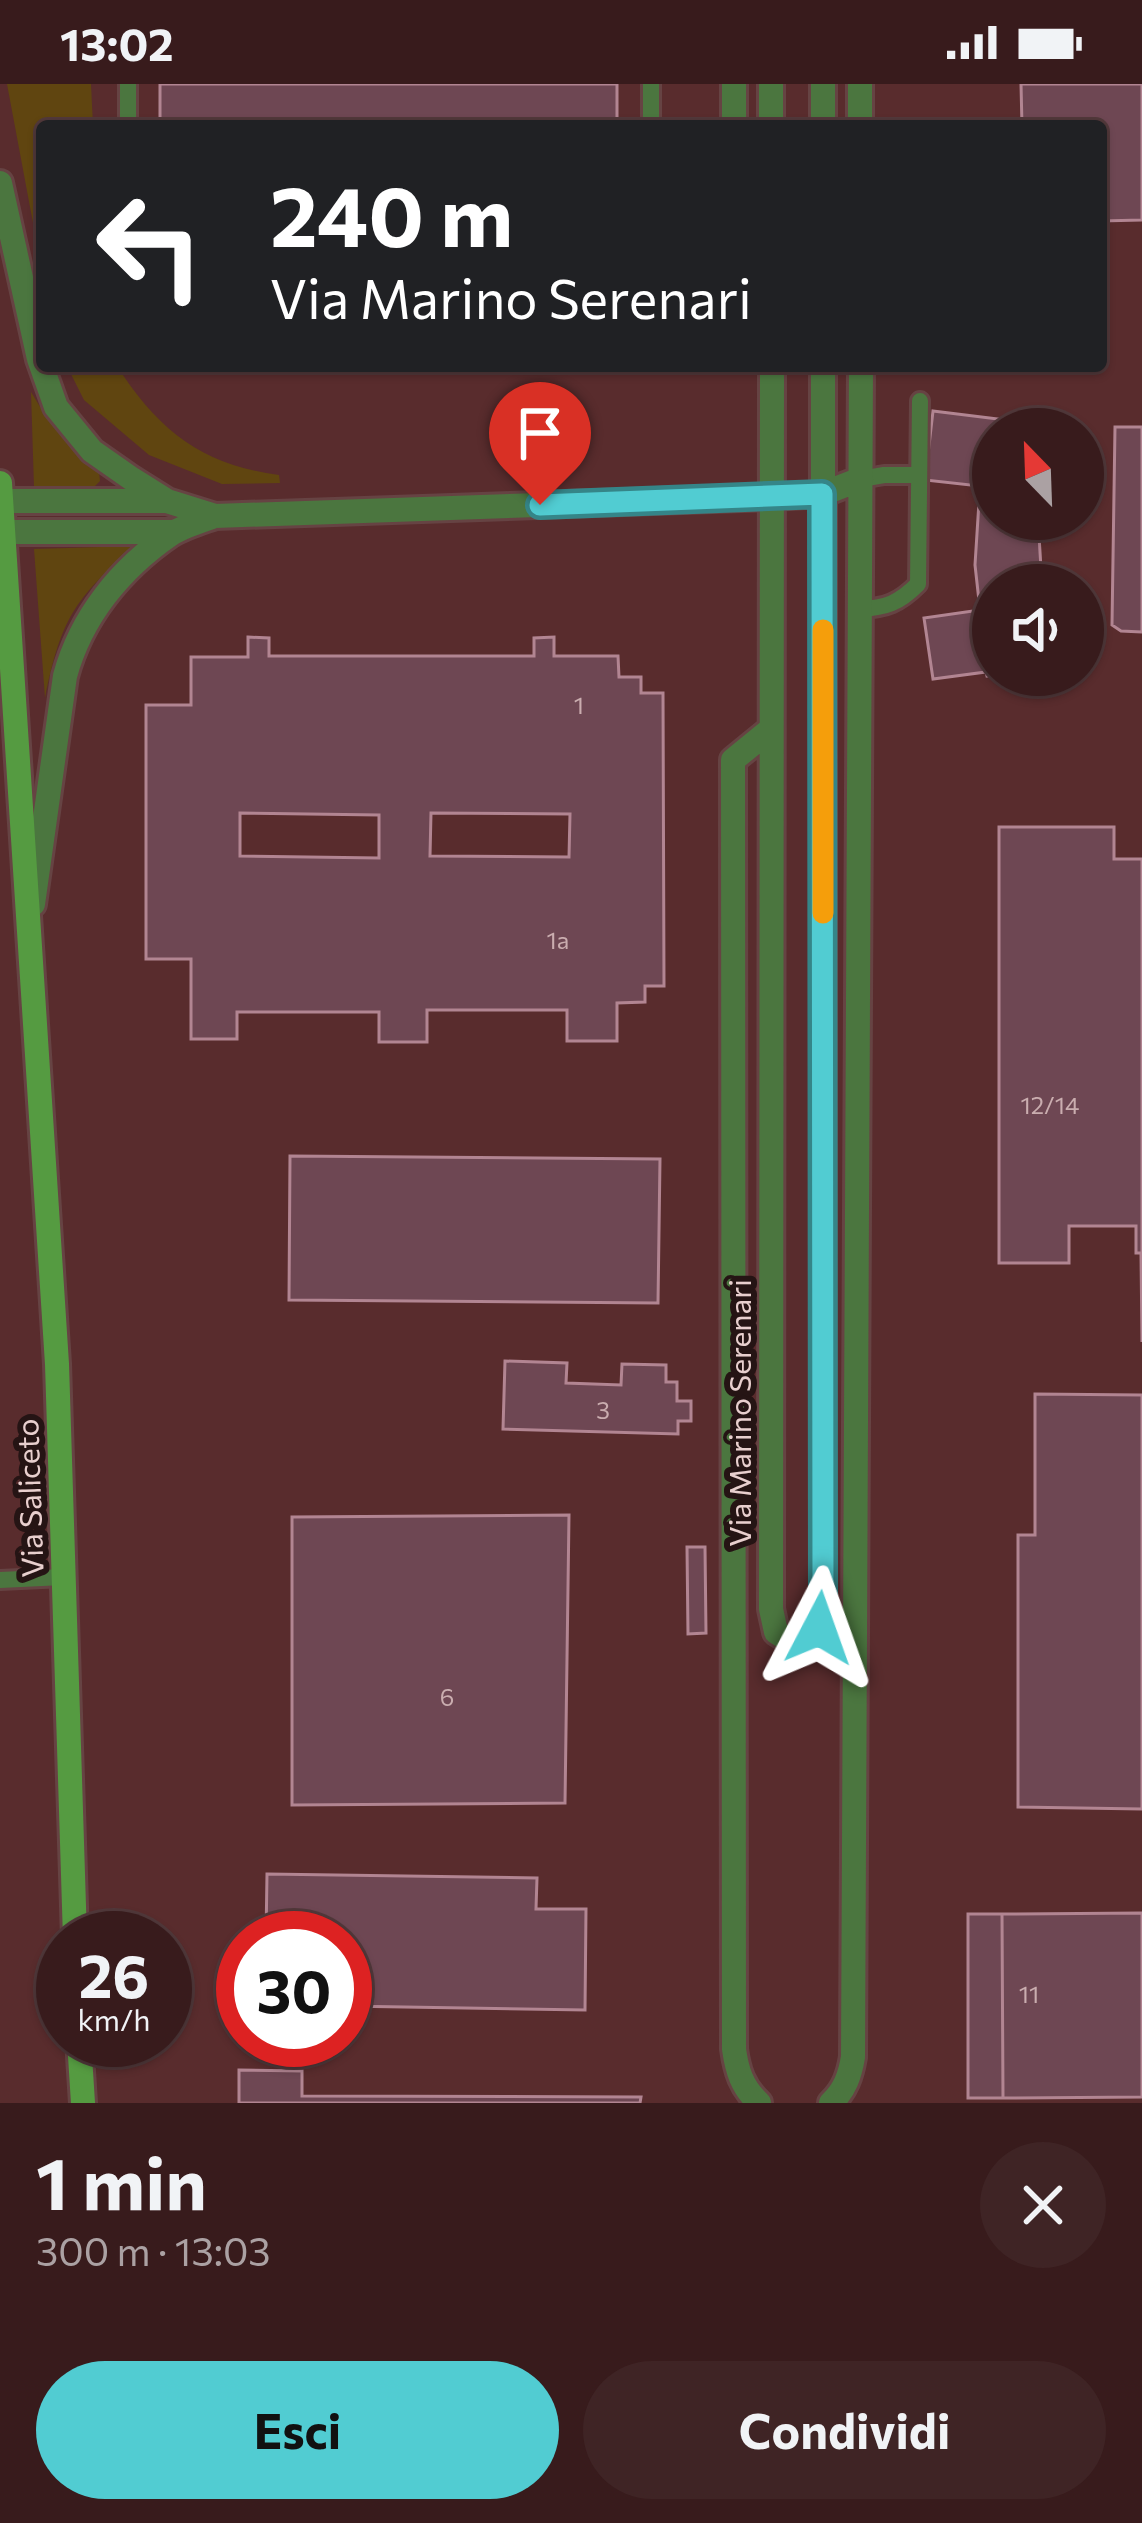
<!DOCTYPE html>
<html lang="it">
<head>
<meta charset="utf-8">
<style>
	:root { --surface:#381b1c; --page:#3f2425; --text:#f1f3f6; --muted:#aba1a3; --line:#52393b; --accent:#51ccd2 }
	body { margin:0; font-family:Commissioner,sans-serif; background:var(--page); color:var(--text); height:100vh; display:flex; flex-direction:column; font-size:45px; white-space:nowrap }
	* { box-sizing:border-box; margin:0 }
	p { font-size:39px; color:var(--muted) }
	.icon { flex:none; width:66px; height:66px; fill:none; stroke:currentColor; stroke-width:2; stroke-linecap:round; stroke-linejoin:round }
	.map { position:relative; height:2019px; overflow:hidden }
	.drawer { display:flex; flex-direction:column; background:var(--surface); flex:1 }
	.drawer>* { flex:none }
	.top-card { position:absolute; left:36px; top:36px; width:1071px; height:252px; border-radius:12px; box-shadow:0 3px 9px #0004,0 0 0 3px var(--line); background:#202124; color:#fff; overflow:hidden }
	.needle { width:78px; rotate:337deg }
	.fabs { position:absolute; left:972px; top:324px; display:grid; gap:24px }
	.fabs a { display:grid; place-items:center; width:132px; height:132px; border-radius:50%; background:var(--surface); box-shadow:0 3px 9px #0004,0 0 0 3px var(--line); font-size:60px }
	.speed { position:absolute; left:36px; top:1827px; display:flex; gap:24px; font-size:60px; font-weight:700; text-align:center }
	.speed>* { display:grid; place-content:center; width:156px; height:156px; border-radius:50%; background:var(--surface); box-shadow:0 3px 9px #0004,0 0 0 3px var(--line); line-height:1 }
	.speed small { font-size:30px; font-weight:400 }
	.speed .limit { border:18px solid #d22; background:#fff; color:#111 }
	.pin { position:absolute; display:grid; place-items:center; width:102px; height:102px; color:#fff; margin:-123px -51px; border-radius:50% 50% 50% 0; rotate:-45deg; box-shadow:0 0 12px #0007 }
	.pin .icon { rotate:45deg }
	.me { position:absolute; width:132px; margin:-66px; rotate:4deg; stroke-linejoin:round; filter:drop-shadow(0 0 9px #0008) }
	.turn { display:flex; align-items:center; gap:42px; height:252px; padding:0 36px; font-size:54px }
	.turn .icon { width:156px; height:156px; stroke-width:2.5 }
	.turn b { display:block; font-size:84px; line-height:102px }
	.round { display:grid; place-items:center; flex:none; width:126px; height:126px; border-radius:63px; background:var(--page) }
	.headline { display:flex; align-items:center; justify-content:space-between; height:204px; padding:0 36px }
	h1 { font-size:72px; font-weight:700; line-height:90px }
	.action { display:flex; gap:24px; margin-top:auto; padding:24px 36px }
	.action a { flex:1; height:138px; border-radius:72px; background:var(--accent); color:#111; font-size:48px; font-weight:700; line-height:138px; text-align:center }
	.action a+a { background:var(--page); color:var(--text) }
	.status { display:flex; justify-content:space-between; align-items:center; height:84px; padding:0 60px; background:var(--surface); direction:ltr }
	.status svg { height:33px; fill:currentColor }
	.map>svg:first-child { display:block }
	.built { fill:#592c2d; fill-rule:evenodd }
	.green { fill:#604510 }
	.building { fill:#6e4753; stroke:#b28592; stroke-width:3; fill-rule:evenodd }
	.lines { fill:none; stroke-linecap:round; stroke-linejoin:round }
	.service-casing { stroke:#664343; stroke-width:22 }
	.minor-casing { stroke:#664343; stroke-width:30 }
	.secondary-casing { stroke:#664343; stroke-width:30 }
	.service { stroke:#4b763f; stroke-width:16 }
	.minor { stroke:#4b763f; stroke-width:24 }
	.secondary { stroke:#559b41; stroke-width:24 }
	.route-casing { stroke:#358588; stroke-width:30 }
	.route { stroke:#51ccd2; stroke-width:21 }
	.slow { stroke:#f59e0b; stroke-width:21 }
	.labels { text-anchor:middle; stroke-width:12; stroke-linejoin:round; paint-order:stroke }
	.number-label { font-size:24px; fill:#caadaf }
	.street-label { font-size:30px; fill:#e8cfce; stroke:#251414 }
</style>
</head>
<body>
<div class="status"><b>13:02</b><svg viewBox="0 0 49 12"><path d="M0 12V9h3v3zM5 12V6h3v6zM10 12V3h3v9zM15 12V0h3v12zM26 1h20v11H26zM47 4h2v5h-2z"/></svg></div>
<div class="map">
<svg width="1142" height="2019" viewBox="0 0 1142 2019">
	<rect width="100%" height="100%" fill="#4a2425"/>
	<path class="built" d="M 0,0 L 1142,0 L 1142,2019 L 0,2019 ZM 42,42 L 1101,42 L 1101,282 L 42,282 ZM 993,345 L 1083,345 L 1083,435 L 993,435 ZM 993,501 L 1083,501 L 1083,591 L 993,591 ZM 63,1854 L 165,1854 L 165,1956 L 63,1956 ZM 243,1854 L 345,1854 L 345,1956 L 243,1956 Z"/>
	<path class="green" d="M 7,0 L 91,0 L 93,42 L 42,42 L 42,187 Z
		M 67,282 L 117,282 C 158,346 202,381 279,391 L 280,399 L 222,400 L 149,371 L 84,316 Z
		M 31,308 L 47,334 L 99,388 L 100,397 L 95,402 L 34,403 Z
		M 135,462 C 74,515 61,535 45,614 L 34,465 Z"/>
	<path class="building" d="M 160,0 L 617,0 L 617,42 L 160,42 Z
		M 1021,0 L 1142,0 L 1142,136 L 1101,137 L 1101,42 L 1022,42 Z
		M 933,327 L 1047,341 L 1046,345 L 993,345 L 993,435 L 1038,435 L 1042,501 L 993,501 L 993,591 L 995,591 L 987,592 L 986,588 L 933,595 L 924,534 L 980,526 L 975,481 L 980,402 L 925,396 Z
		M 1115,343 L 1142,343 L 1142,548 L 1121,547 L 1112,541 Z
		M 248,553 L 269,554 L 269,572 L 534,572 L 534,554 L 554,553 L 554,572 L 618,572 L 619,593 L 641,593 L 641,609 L 663,609 L 664,902 L 645,902 L 645,918 L 617,919 L 617,957 L 567,957 L 567,926 L 427,926 L 427,958 L 379,958 L 379,928 L 237,928 L 237,955 L 191,955 L 191,875 L 146,875 L 146,621 L 191,621 L 191,573 L 248,573 ZM 240,729 L 379,731 L 379,774 L 240,772 ZM 431,729 L 570,730 L 569,773 L 430,772 Z
		M 999,743 L 1114,743 L 1114,775 L 1142,775 L 1142,1258 L 1141,1169 L 1136,1169 L 1136,1142 L 1069,1142 L 1069,1179 L 999,1179 Z
		M 290,1072 L 660,1075 L 658,1219 L 289,1216 Z
		M 505,1277 L 567,1279 L 566,1299 L 621,1301 L 622,1280 L 666,1281 L 666,1298 L 677,1298 L 677,1317 L 691,1317 L 691,1337 L 678,1337 L 678,1350 L 503,1345 Z
		M 1035,1310 L 1142,1311 L 1142,1725 L 1018,1723 L 1018,1451 L 1035,1451 Z
		M 569,1431 L 565,1719 L 292,1721 L 292,1433 Z
		M 687,1463 L 705,1463 L 706,1549 L 688,1550 Z
		M 267,1790 L 537,1794 L 536,1825 L 586,1825 L 585,1926 L 345,1922 L 345,1854 L 266,1854 Z
		M 1142,1829 L 1142,2013 L 1003,2014 L 1002,1830 Z
		M 968,1830 L 1002,1830 L 1003,2014 L 968,2014 Z
		M 239,1986 L 302,1987 L 302,2012 L 641,2013 L 640,2019 L 239,2019 Z"/>
	<g class="lines">
		<defs>
			<path id="service" d="M 128,42 L 128,0
				M 651,42 L 651,0
				M 861,395 L 884,391 L 919,391
				M 860,525 C 886,524 899,519 918,500 L 920,317
				M 0,1496 L 63,1493"/>
			<path id="minor" d="M 734,42 L 734,0
				M 771,42 L 771,0
				M 823,42 L 823,0
				M 860,42 L 860,0
				M 0,99 L 39,275 L 56,323 L 92,367 L 132,395 L 167,417 L 215,432
				M 772,282 L 771,1525 L 776,1548 C 805,1569 817,1551 823,1523 L 823,282
				M 0,417 L 165,417
				M 0,448 L 174,448
				M 33,820 L 65,592 C 81,533 120,485 171,450 C 184,442 201,437 215,432 L 772,413 L 822,410 L 861,395
				M 759,2019 C 742,2003 737,1987 734,1965 L 733,676 L 771,645
				M 831,2019 C 845,2006 850,1991 853,1973 L 861,282"/>
			<path id="secondary" d="M 0,399 L 57,1280 L 75,1854
				M 79,1956 L 83,2019"/>
		</defs>
		<use href="#service" class="service-casing"/>
		<use href="#minor" class="minor-casing"/>
		<use href="#secondary" class="secondary-casing"/>
		<use href="#service" class="service"/>
		<use href="#minor" class="minor"/>
		<use href="#secondary" class="secondary"/>
	</g>
	<g class="lines">
		<defs>
			<path id="route" d="M 540,421 L 822,410 L 823,1522 L 819,1544"/>
		</defs>
		<use href="#route" class="route-casing"/>
		<use href="#route" class="route"/>
		<path class="slow" d="M 823,546 L 823,829"/>
	</g>
	<g class="labels">
		<g class="number-label">
			<text x="579" y="630">1</text>
			<text x="558" y="865">1a</text>
			<text x="1050" y="1030">12/14</text>
			<text x="603" y="1335">3</text>
			<text x="447" y="1622">6</text>
			<text x="1029" y="1919">11</text>
		</g>
		<g class="street-label">
			<text transform="translate(741 1329) rotate(-90)" y="10">Via Marino Serenari</text>
			<text transform="translate(31 1414) rotate(-92)" y="10">Via Saliceto</text>
		</g>
	</g>
</svg>
<div class="fabs">
<a><svg class="needle" viewBox="-14 -14 28 28"><path d="M0-13l5 13h-10z" fill="#e53935"/><path d="M0 13l5-13h-10z" fill="#aba1a3"/></svg></a>
<a><svg class="icon" aria-label="sound" viewBox="0 0 24 24"><path d="M4 9h4l5-4v14l-5-4H4zM17 9q2 3 0 6"/></svg></a>
</div>
<div class="speed"><div>26<small>km/h</small></div><div class="limit">30</div></div>
<div class="pin" style="left:540px;top:421px;background:#d93025"><svg class="icon" aria-label="arrive" viewBox="0 0 24 24"><path d="M6 21V4h12l-3 4 3 4H6"/></svg></div>
<svg class="me" style="left:819px;top:1544px" viewBox="-20 -20 40 40"><path d="M0-17L14 15 0 8-14 15z" fill="#51ccd2" stroke="#fff" stroke-width="4"/></svg>
<div class="top-card">
<div class="turn"><svg class="icon" aria-label="left" viewBox="0 0 24 24"><path d="M17 20v-9H6M10 6l-5 5 5 5"/></svg><div><b>240 m</b>Via Marino Serenari</div></div>
</div>
</div>
<section class="drawer">
<div class="headline"><div><h1>1 min</h1><p>300 m · 13:03</p></div><a class="round"><svg class="icon" aria-label="close" viewBox="0 0 24 24"><path d="M6 6l12 12M18 6L6 18"/></svg></a></div>
<div class="action"><a>Esci</a><a>Condividi</a></div>
</section>
</body>
</html>
